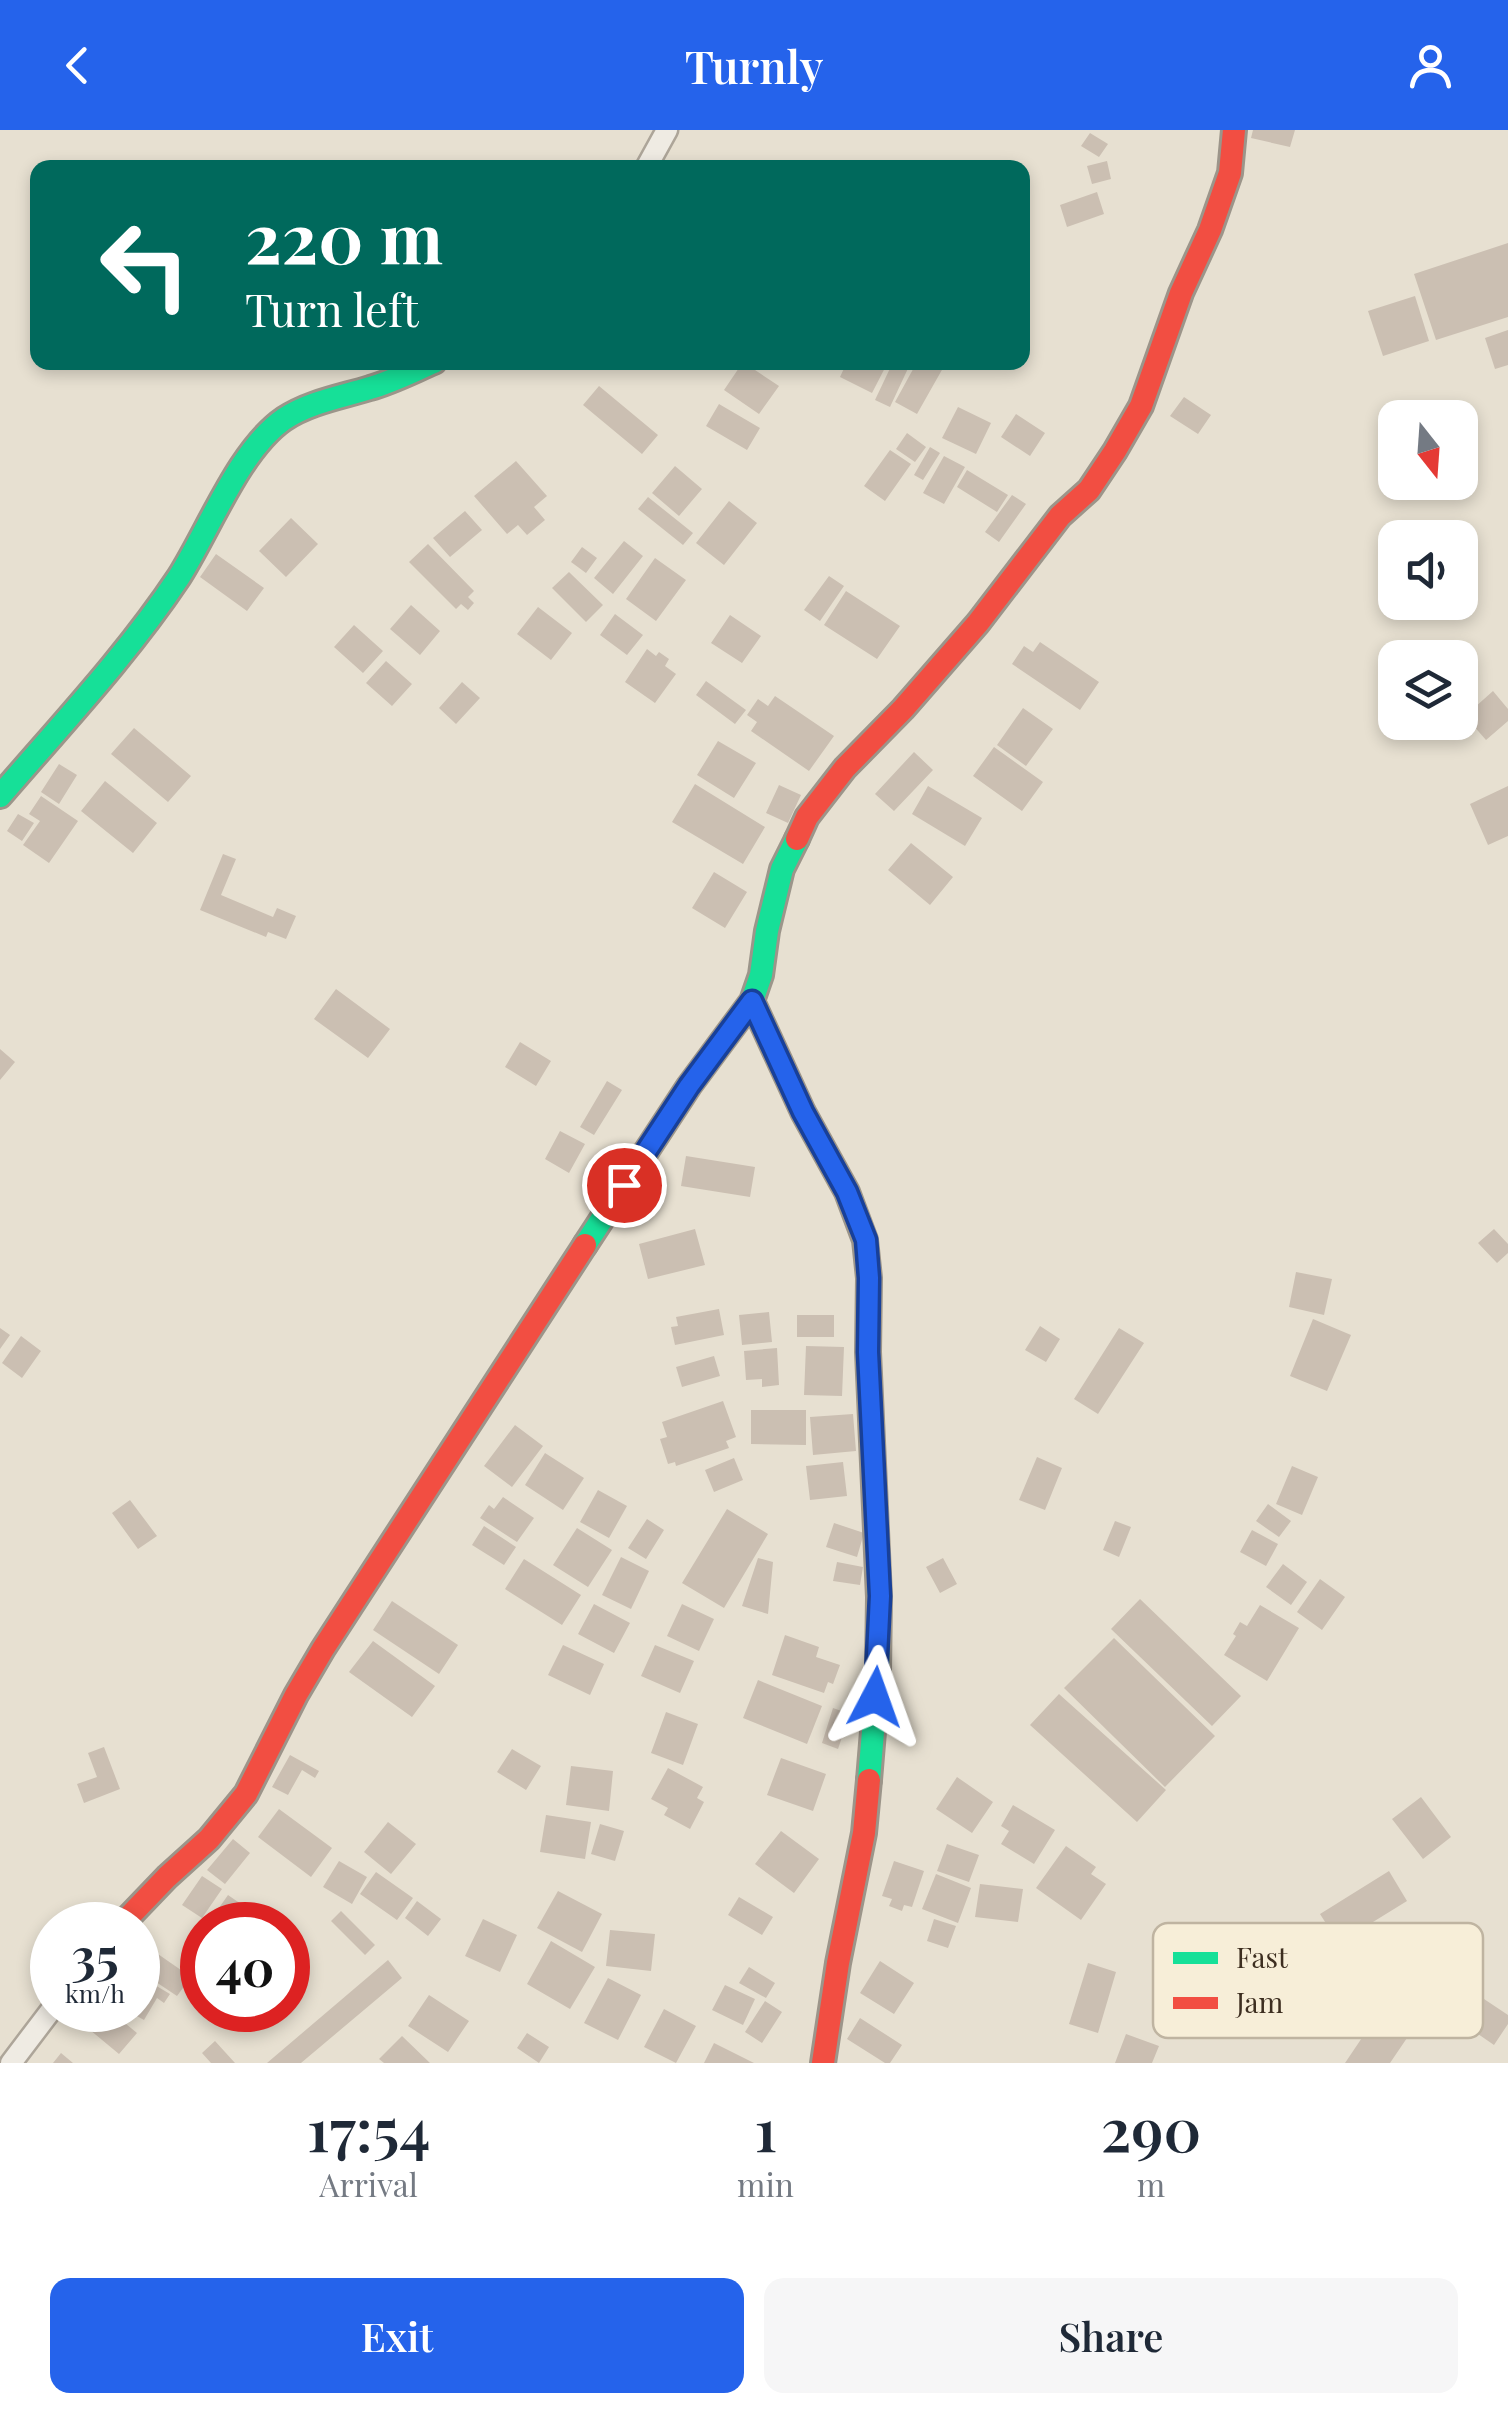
<!DOCTYPE html>
<html lang="en">
<head>
<meta charset="utf-8">
<style>
	:root { --surface:#fff; --page:#f6f6f7; --text:#1f2937; --muted:#747a83; --accent:#2563eb }
	body { margin:0; font-family:"Playfair Display",serif; background:var(--page); color:var(--text); height:100vh; display:flex; flex-direction:column; font-size:38px; white-space:nowrap }
	* { box-sizing:border-box; margin:0 }
	p { font-size:32px; color:var(--muted) }
	.icon { flex:none; width:55px; height:55px; fill:none; stroke:currentColor; stroke-width:2; stroke-linecap:round; stroke-linejoin:round }
	.map { position:relative; height:1933px; overflow:hidden }
	.side { display:flex; flex-direction:column; background:var(--surface); flex:1 }
	.side>* { flex:none }
	.banner { position:absolute; left:30px; top:30px; width:1000px; height:210px; border-radius:20px; box-shadow:0 5px 15px #0003; background:#00695c; color:#fff; overflow:hidden }
	.needle { width:65px; rotate:163deg }
	.tools { position:absolute; left:1378px; top:270px; display:grid; gap:20px }
	.tools a { display:grid; place-items:center; width:100px; height:100px; border-radius:20px; background:var(--surface); box-shadow:0 5px 15px #0003; font-size:50px }
	.speed { position:absolute; left:30px; top:1772px; display:flex; gap:20px; font-size:50px; font-weight:700; text-align:center }
	.speed>* { display:grid; place-content:center; width:130px; height:130px; border-radius:50%; background:var(--surface); box-shadow:0 5px 15px #0003; line-height:1 }
	.speed small { font-size:25px; font-weight:400 }
	.speed .limit { border:15px solid #d22; background:#fff; color:#111 }
	.pin { position:absolute; display:grid; place-items:center; width:85px; height:85px; color:#fff; margin:-42px; border:5px solid #fff; border-radius:50%; box-shadow:0 2px 10px #0007 }
	.me { position:absolute; width:110px; margin:-55px; rotate:4deg; stroke-linejoin:round; filter:drop-shadow(0 0 8px #0008) }
	.turn { display:flex; align-items:center; gap:35px; height:210px; padding:0 50px; font-size:45px }
	.turn .icon { width:130px; height:130px; stroke-width:2.5 }
	.turn b { display:block; font-size:70px; line-height:85px }
	.eta { display:flex; justify-content:space-evenly; align-items:center; height:170px; text-align:center }
	.eta b { font-size:60px; font-weight:600; line-height:70px }
	.button { display:flex; gap:20px; margin-top:auto; padding:20px 50px }
	.button a { flex:1; height:115px; border-radius:20px; background:var(--accent); color:#fff; font-size:40px; font-weight:600; line-height:115px; text-align:center }
	.button a+a { background:var(--page); color:var(--text) }
	header { display:flex; justify-content:space-between; align-items:center; height:130px; padding:0 50px; background:var(--accent); color:#fff; font-size:45px; font-weight:600 }
	.map>svg:first-child { display:block }
	.building { fill:#cbbfb2 }
	.lines { fill:none; stroke-linecap:round; stroke-linejoin:round }
	.street-casing { stroke:#ada599; stroke-width:25 }
	.fast-casing { stroke:#9c958a; stroke-width:28 }
	.jam-casing { stroke:#9c958a; stroke-width:28 }
	.street { stroke:#efebe3; stroke-width:20 }
	.fast { stroke:#16e098; stroke-width:22 }
	.jam { stroke:#f24e42; stroke-width:22 }
	.route-casing { stroke:#184099; stroke-width:25 }
	.route { stroke:#2563eb; stroke-width:18 }
	.key { fill:#f7eed8; stroke:#bfb4a1; stroke-width:2.5 }
	.key-label { font-size:28px; fill:#3d2e20 }
</style>
</head>
<body>
<header><svg class="icon" aria-label="back" viewBox="0 0 24 24"><path d="M15 5l-7 7 7 7"/></svg>Turnly<svg class="icon" aria-label="person" viewBox="0 0 24 24"><circle cx="12" cy="8" r="4"/><path d="M4 21q1-7 8-7t8 7"/></svg></header>
<div class="map">
<svg width="1508" height="1933" viewBox="0 0 1508 1933">
	<rect width="100%" height="100%" fill="#e7e0d1"/>
	<path class="building" d="M 1253,0 L 1295,0 L 1290,17 L 1251,8 Z
		M 1090,3 L 1108,14 L 1099,27 L 1081,16 Z
		M 1107,31 L 1111,49 L 1092,54 L 1087,36 Z
		M 1097,62 L 1104,84 L 1067,97 L 1060,75 Z
		M 1508,113 L 1508,187 L 1436,210 L 1414,144 Z
		M 1415,166 L 1429,211 L 1383,226 L 1368,181 Z
		M 1508,200 L 1508,235 L 1495,239 L 1485,208 Z
		M 743,232 L 779,256 L 759,284 L 724,260 Z
		M 847,232 L 888,232 L 872,263 L 840,247 Z
		M 893,232 L 911,232 L 890,277 L 875,270 Z
		M 917,232 L 933,232 L 943,238 L 917,284 L 895,272 Z
		M 599,256 L 658,305 L 642,324 L 583,275 Z
		M 1184,267 L 1211,285 L 1198,304 L 1170,286 Z
		M 719,274 L 760,298 L 747,320 L 706,296 Z
		M 958,277 L 991,293 L 976,324 L 942,308 Z
		M 1016,284 L 1045,303 L 1030,326 L 1001,307 Z
		M 907,303 L 926,317 L 915,332 L 896,319 Z
		M 930,317 L 940,323 L 923,350 L 914,345 Z
		M 890,320 L 911,334 L 885,371 L 864,356 Z
		M 944,326 L 965,337 L 944,374 L 923,363 Z
		M 516,331 L 547,366 L 534,377 L 545,390 L 527,405 L 518,395 L 507,404 L 474,366 Z
		M 675,336 L 702,359 L 679,386 L 652,363 Z
		M 967,340 L 1008,365 L 997,382 L 957,357 Z
		M 1012,365 L 1026,374 L 999,412 L 985,402 Z
		M 648,367 L 693,403 L 683,415 L 638,379 Z
		M 729,371 L 757,393 L 724,435 L 696,413 Z
		M 465,381 L 482,400 L 450,427 L 433,408 Z
		M 291,388 L 318,414 L 286,447 L 259,421 Z
		M 624,411 L 643,426 L 613,464 L 594,448 Z
		M 428,414 L 474,461 L 468,467 L 474,473 L 468,480 L 461,474 L 456,479 L 409,432 Z
		M 582,417 L 597,428 L 586,443 L 571,432 Z
		M 216,424 L 264,458 L 247,481 L 200,447 Z
		M 655,428 L 686,450 L 656,491 L 626,469 Z
		M 569,442 L 603,475 L 586,492 L 552,458 Z
		M 829,446 L 844,456 L 820,491 L 804,480 Z
		M 846,461 L 900,496 L 877,529 L 824,495 Z
		M 411,475 L 440,501 L 420,525 L 390,499 Z
		M 538,477 L 572,503 L 551,530 L 517,504 Z
		M 615,484 L 643,505 L 627,525 L 600,505 Z
		M 730,485 L 761,506 L 742,533 L 711,513 Z
		M 354,495 L 383,521 L 363,543 L 334,517 Z
		M 1040,512 L 1099,552 L 1080,580 L 1012,534 L 1024,516 L 1033,522 Z
		M 647,519 L 656,526 L 659,522 L 669,529 L 665,536 L 676,544 L 655,573 L 625,552 Z
		M 386,531 L 412,554 L 392,576 L 366,553 Z
		M 706,551 L 746,580 L 735,594 L 696,565 Z
		M 462,552 L 480,568 L 456,594 L 439,578 Z
		M 1493,561 L 1508,579 L 1508,591 L 1486,610 L 1465,586 Z
		M 775,566 L 834,606 L 809,641 L 751,601 L 757,592 L 747,585 L 758,569 L 768,576 Z
		M 1023,578 L 1053,599 L 1026,636 L 997,615 Z
		M 134,598 L 191,646 L 168,672 L 111,624 Z
		M 718,611 L 756,633 L 734,668 L 697,645 Z
		M 994,617 L 1043,652 L 1022,681 L 973,646 Z
		M 914,622 L 933,640 L 894,681 L 875,664 Z
		M 59,634 L 77,645 L 59,674 L 41,662 Z
		M 105,651 L 157,693 L 133,723 L 81,681 Z
		M 695,654 L 765,697 L 743,734 L 672,692 Z
		M 779,655 L 801,665 L 788,693 L 766,683 Z
		M 928,656 L 982,688 L 965,716 L 912,684 Z
		M 1508,656 L 1508,706 L 1488,715 L 1470,674 Z
		M 41,666 L 78,691 L 49,733 L 23,715 L 40,691 L 29,684 Z
		M 18,684 L 34,693 L 22,711 L 7,701 Z
		M 911,713 L 953,747 L 930,775 L 888,740 Z
		M 223,724 L 236,729 L 221,765 L 273,787 L 277,778 L 296,786 L 286,809 L 268,802 L 266,807 L 200,780 Z
		M 714,742 L 747,762 L 725,798 L 692,778 Z
		M 336,859 L 390,899 L 368,928 L 314,889 Z
		M 520,912 L 551,931 L 536,956 L 505,937 Z
		M 0,919 L 15,932 L 0,950 Z
		M 607,951 L 622,960 L 594,1005 L 580,997 Z
		M 560,1001 L 585,1014 L 569,1043 L 545,1029 Z
		M 686,1026 L 755,1037 L 750,1067 L 681,1056 Z
		M 695,1099 L 705,1135 L 648,1149 L 639,1114 Z
		M 1494,1099 L 1508,1114 L 1508,1123 L 1497,1133 L 1478,1113 Z
		M 1296,1142 L 1332,1149 L 1324,1185 L 1289,1177 Z
		M 719,1179 L 724,1205 L 675,1215 L 671,1197 L 678,1196 L 676,1187 Z
		M 769,1182 L 772,1212 L 742,1215 L 739,1185 Z
		M 797,1185 L 834,1185 L 834,1207 L 797,1207 Z
		M 1313,1189 L 1351,1205 L 1327,1261 L 1290,1246 Z
		M 1040,1196 L 1060,1209 L 1046,1232 L 1025,1220 Z
		M 0,1198 L 10,1205 L 0,1219 Z
		M 1119,1198 L 1144,1213 L 1098,1284 L 1074,1269 Z
		M 21,1206 L 41,1221 L 22,1248 L 2,1233 Z
		M 806,1216 L 844,1217 L 842,1266 L 804,1265 Z
		M 777,1218 L 779,1255 L 762,1257 L 762,1249 L 746,1250 L 744,1221 Z
		M 714,1226 L 720,1246 L 682,1257 L 676,1237 Z
		M 723,1271 L 736,1307 L 726,1311 L 729,1318 L 676,1336 L 675,1332 L 668,1334 L 660,1309 L 667,1307 L 662,1292 Z
		M 751,1280 L 806,1280 L 806,1315 L 751,1314 Z
		M 853,1284 L 856,1321 L 813,1325 L 810,1287 Z
		M 515,1295 L 543,1316 L 512,1357 L 484,1336 Z
		M 545,1323 L 584,1348 L 563,1380 L 525,1355 Z
		M 1037,1327 L 1062,1338 L 1045,1380 L 1019,1370 Z
		M 734,1328 L 743,1350 L 714,1362 L 705,1340 Z
		M 843,1332 L 847,1366 L 810,1370 L 806,1336 Z
		M 1292,1336 L 1318,1347 L 1302,1385 L 1276,1374 Z
		M 598,1360 L 627,1376 L 609,1408 L 580,1392 Z
		M 503,1367 L 534,1388 L 517,1412 L 480,1388 L 489,1375 L 494,1379 Z
		M 130,1370 L 157,1406 L 138,1419 L 112,1383 Z
		M 1268,1374 L 1291,1391 L 1279,1407 L 1256,1391 Z
		M 727,1379 L 768,1404 L 724,1478 L 682,1453 Z
		M 647,1389 L 664,1400 L 646,1429 L 628,1418 Z
		M 1115,1391 L 1131,1397 L 1119,1427 L 1103,1420 Z
		M 834,1393 L 864,1403 L 857,1427 L 826,1417 Z
		M 484,1396 L 516,1417 L 504,1435 L 472,1415 Z
		M 577,1398 L 612,1420 L 588,1457 L 553,1435 Z
		M 1252,1400 L 1278,1414 L 1266,1436 L 1240,1422 Z
		M 621,1427 L 649,1441 L 631,1479 L 602,1465 Z
		M 758,1428 L 773,1432 L 768,1484 L 742,1476 Z
		M 943,1428 L 957,1454 L 940,1463 L 926,1437 Z
		M 524,1429 L 581,1465 L 562,1495 L 505,1459 Z
		M 837,1432 L 863,1437 L 860,1455 L 833,1451 Z
		M 1283,1434 L 1307,1452 L 1291,1475 L 1266,1457 Z
		M 1320,1449 L 1345,1467 L 1322,1500 L 1297,1482 Z
		M 1140,1469 L 1241,1566 L 1212,1596 L 1111,1499 Z
		M 392,1471 L 458,1515 L 439,1544 L 373,1500 Z
		M 594,1474 L 630,1493 L 614,1523 L 578,1504 Z
		M 682,1474 L 714,1489 L 699,1521 L 667,1506 Z
		M 1260,1475 L 1299,1498 L 1267,1551 L 1224,1525 L 1236,1506 L 1233,1504 L 1240,1492 L 1247,1496 Z
		M 785,1505 L 819,1517 L 816,1527 L 840,1535 L 833,1554 L 828,1552 L 824,1563 L 772,1545 Z
		M 1114,1508 L 1215,1606 L 1165,1657 L 1064,1558 Z
		M 373,1511 L 435,1556 L 412,1587 L 349,1542 Z
		M 563,1515 L 604,1534 L 590,1565 L 548,1545 Z
		M 655,1515 L 694,1531 L 680,1563 L 641,1546 Z
		M 758,1550 L 822,1576 L 807,1614 L 743,1588 Z
		M 1059,1564 L 1166,1660 L 1137,1692 L 1030,1595 Z
		M 833,1578 L 850,1584 L 838,1619 L 822,1613 Z
		M 666,1582 L 698,1594 L 683,1635 L 651,1623 Z
		M 104,1617 L 120,1659 L 84,1673 L 77,1654 L 97,1647 L 88,1623 Z
		M 512,1619 L 541,1636 L 526,1660 L 497,1642 Z
		M 290,1625 L 319,1641 L 315,1648 L 302,1640 L 288,1665 L 272,1657 Z
		M 781,1628 L 826,1644 L 813,1681 L 767,1665 Z
		M 571,1636 L 613,1641 L 609,1681 L 566,1675 Z
		M 668,1638 L 703,1657 L 697,1668 L 704,1672 L 690,1699 L 664,1685 L 668,1678 L 651,1669 Z
		M 957,1647 L 993,1672 L 972,1703 L 936,1679 Z
		M 1421,1667 L 1451,1707 L 1423,1729 L 1392,1689 Z
		M 1013,1675 L 1055,1700 L 1034,1734 L 1001,1714 L 1009,1701 L 1001,1696 Z
		M 279,1679 L 332,1718 L 311,1747 L 258,1707 Z
		M 546,1685 L 591,1692 L 585,1729 L 540,1722 Z
		M 388,1692 L 416,1714 L 391,1744 L 364,1722 Z
		M 600,1694 L 624,1701 L 615,1731 L 591,1724 Z
		M 781,1701 L 819,1729 L 794,1763 L 755,1734 Z
		M 233,1709 L 250,1723 L 225,1754 L 207,1740 Z
		M 947,1714 L 979,1725 L 969,1752 L 937,1741 Z
		M 1066,1716 L 1096,1737 L 1091,1744 L 1106,1754 L 1081,1790 L 1036,1758 Z
		M 339,1731 L 367,1747 L 352,1774 L 323,1757 Z
		M 894,1731 L 924,1741 L 912,1777 L 904,1775 L 902,1781 L 889,1776 L 892,1769 L 882,1766 Z
		M 1389,1741 L 1407,1771 L 1360,1800 L 1358,1795 L 1336,1809 L 1320,1784 Z
		M 376,1742 L 413,1768 L 397,1790 L 360,1764 Z
		M 936,1744 L 971,1758 L 958,1793 L 922,1779 Z
		M 202,1746 L 222,1759 L 202,1788 L 182,1775 Z
		M 980,1754 L 1023,1759 L 1018,1792 L 975,1787 Z
		M 558,1761 L 602,1784 L 582,1822 L 537,1798 Z
		M 228,1765 L 271,1795 L 207,1795 Z
		M 739,1767 L 773,1787 L 762,1805 L 728,1785 Z
		M 417,1771 L 441,1789 L 428,1806 L 405,1788 Z
		M 341,1781 L 375,1815 L 365,1825 L 331,1791 Z
		M 483,1789 L 517,1805 L 500,1842 L 465,1826 Z
		M 934,1789 L 956,1796 L 948,1818 L 927,1811 Z
		M 610,1800 L 655,1804 L 651,1841 L 606,1836 Z
		M 551,1811 L 595,1837 L 570,1879 L 527,1854 Z
		M 155,1822 L 191,1847 L 177,1866 L 141,1842 Z
		M 388,1830 L 402,1848 L 301,1933 L 267,1933 Z
		M 880,1831 L 914,1853 L 894,1884 L 860,1863 Z
		M 1088,1833 L 1116,1842 L 1098,1903 L 1069,1894 Z
		M 749,1837 L 775,1853 L 766,1868 L 739,1853 Z
		M 143,1848 L 170,1864 L 164,1873 L 157,1868 L 144,1890 L 126,1880 L 138,1880 L 138,1857 Z
		M 608,1848 L 641,1865 L 618,1910 L 584,1893 Z
		M 725,1855 L 755,1869 L 743,1895 L 712,1880 Z
		M 429,1865 L 469,1891 L 448,1922 L 408,1896 Z
		M 1481,1867 L 1508,1885 L 1508,1894 L 1494,1915 L 1462,1893 Z
		M 765,1871 L 782,1882 L 762,1913 L 745,1902 Z
		M 664,1879 L 696,1896 L 676,1933 L 644,1917 Z
		M 97,1880 L 102,1884 L 105,1880 L 109,1880 L 137,1903 L 119,1924 L 84,1895 Z
		M 1376,1887 L 1407,1908 L 1390,1933 L 1345,1933 Z
		M 860,1888 L 902,1915 L 890,1933 L 885,1933 L 847,1909 Z
		M 527,1903 L 549,1917 L 539,1933 L 517,1918 Z
		M 1126,1904 L 1159,1916 L 1152,1933 L 1115,1933 Z
		M 402,1906 L 430,1933 L 384,1933 L 379,1929 Z
		M 215,1911 L 235,1933 L 211,1933 L 202,1923 Z
		M 714,1913 L 754,1933 L 704,1933 Z
		M 61,1923 L 73,1933 L 53,1933 Z"/>
	<g class="lines">
		<defs>
			<path id="street" d="M 646,38 L 667,0
				M 11,1933 L 52,1879"/>
			<path id="fast" d="M 0,666 C 61,595 127,525 179,447 C 209,400 239,320 284,289 C 310,272 341,267 370,258 C 392,252 413,241 434,232
				M 752,871 L 803,982 L 847,1062 L 865,1110 L 869,1148 L 868,1222 L 879,1467 L 878,1541 L 869,1650
				M 585,1115 L 689,956 L 752,871 L 761,845 L 767,801 L 782,739 L 797,709"/>
			<path id="jam" d="M 797,709 L 807,687 L 845,638 L 903,579 L 978,493 L 1060,386 L 1089,360 L 1115,321 L 1141,276 L 1181,163 L 1210,100 L 1230,43 L 1234,0
				M 121,1795 L 167,1747 L 209,1709 L 246,1664 L 296,1565 L 323,1519 L 585,1115
				M 823,1933 L 838,1833 L 864,1703 L 869,1650"/>
		</defs>
		<use href="#street" class="street-casing"/>
		<use href="#fast" class="fast-casing"/>
		<use href="#jam" class="jam-casing"/>
		<use href="#street" class="street"/>
		<use href="#fast" class="fast"/>
		<use href="#jam" class="jam"/>
	</g>
	<g class="lines">
		<defs>
			<path id="route" d="M 624,1055 L 689,956 L 752,871 L 803,982 L 847,1062 L 866,1110 L 869,1148 L 868,1222 L 880,1466 L 875,1567"/>
		</defs>
		<use href="#route" class="route-casing"/>
		<use href="#route" class="route"/>
	</g>
	<rect x="1153" y="1793" width="330" height="115" rx="15" class="key"/>
	<rect x="1173" y="1822" width="45" height="12" fill="#16e098"/>
	<rect x="1173" y="1867" width="45" height="12" fill="#f24e42"/>
	<g class="key-label">
		<text x="1236" y="1838">Fast</text>
		<text x="1236" y="1883">Jam</text>
	</g>
</svg>
<div class="tools">
<a><svg class="needle" viewBox="-14 -14 28 28"><path d="M0-13l5 13h-10z" fill="#e53935"/><path d="M0 13l5-13h-10z" fill="#747a83"/></svg></a>
<a><svg class="icon" aria-label="sound" viewBox="0 0 24 24"><path d="M4 9h4l5-4v14l-5-4H4zM17 9q2 3 0 6"/></svg></a>
<a><svg class="icon" aria-label="layers" viewBox="0 0 24 24"><path d="M12 4l9 5-9 5-9-5zM3 14l9 5 9-5"/></svg></a>
</div>
<div class="speed"><div>35<small>km/h</small></div><div class="limit">40</div></div>
<div class="pin" style="left:624px;top:1055px;background:#d93025"><svg class="icon" aria-label="arrive" viewBox="0 0 24 24"><path d="M6 21V4h12l-3 4 3 4H6"/></svg></div>
<svg class="me" style="left:875px;top:1567px" viewBox="-20 -20 40 40"><path d="M0-17L14 15 0 8-14 15z" fill="#2563eb" stroke="#fff" stroke-width="4"/></svg>
<div class="banner">
<div class="turn"><svg class="icon" aria-label="left" viewBox="0 0 24 24"><path d="M17 20v-9H6M10 6l-5 5 5 5"/></svg><div><b>220 m</b>Turn left</div></div>
</div>
</div>
<section class="side">
<div class="eta">
<div><b>17:54</b><p>Arrival</p></div>
<div><b>1</b><p>min</p></div>
<div><b>290</b><p>m</p></div>
</div>
<div class="button"><a>Exit</a><a>Share</a></div>
</section>
</body>
</html>
